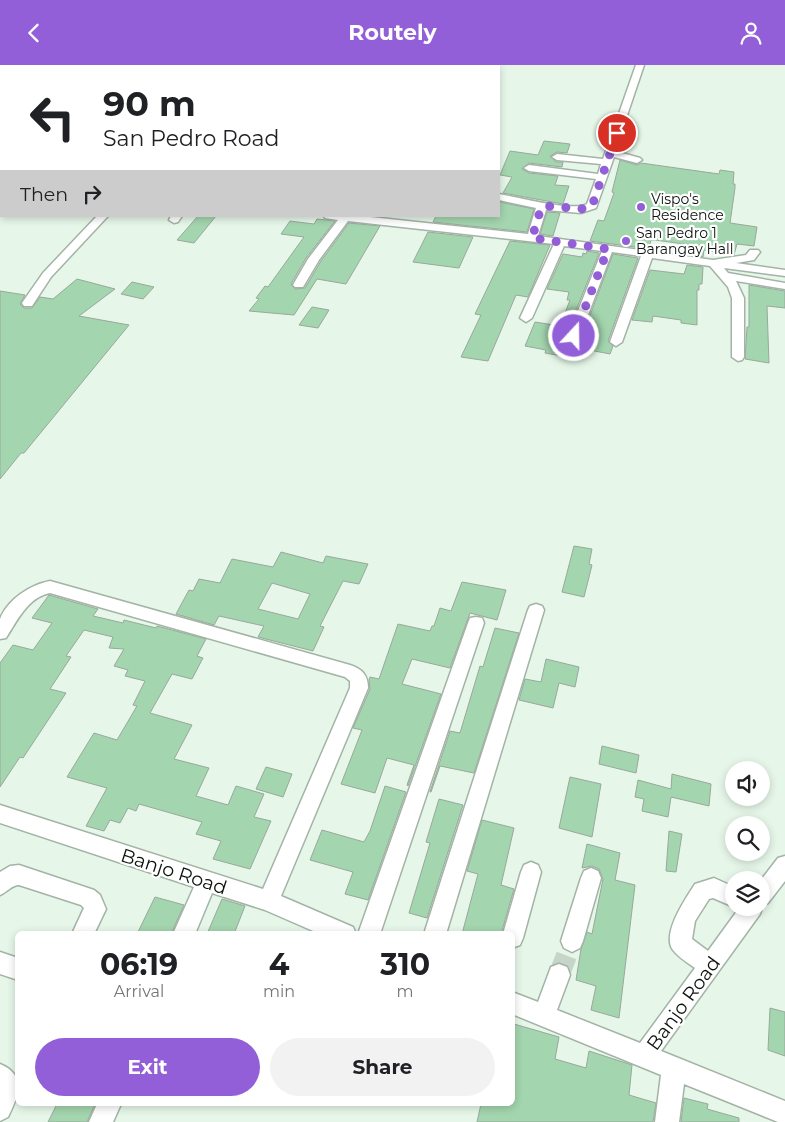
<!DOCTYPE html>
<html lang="en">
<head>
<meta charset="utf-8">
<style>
	:root { --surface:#fff; --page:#f2f2f2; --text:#202124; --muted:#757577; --accent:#925fd8 }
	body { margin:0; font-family:Montserrat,sans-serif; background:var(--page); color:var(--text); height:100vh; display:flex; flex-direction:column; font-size:19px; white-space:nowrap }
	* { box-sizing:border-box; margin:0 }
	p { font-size:16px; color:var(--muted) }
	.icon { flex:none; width:28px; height:28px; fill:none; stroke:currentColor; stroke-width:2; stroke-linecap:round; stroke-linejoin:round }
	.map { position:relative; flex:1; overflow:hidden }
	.details { position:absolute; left:15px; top:866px; width:500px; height:175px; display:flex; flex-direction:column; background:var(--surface); border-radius:8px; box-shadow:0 2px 8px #0003 }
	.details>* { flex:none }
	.top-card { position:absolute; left:0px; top:0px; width:500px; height:152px; box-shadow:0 2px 8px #0003; background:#fff; color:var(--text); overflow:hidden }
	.controls { position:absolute; left:725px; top:696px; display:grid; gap:10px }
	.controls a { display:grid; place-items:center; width:45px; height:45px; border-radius:50%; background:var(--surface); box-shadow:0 2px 8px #0003; font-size:25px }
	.pin { position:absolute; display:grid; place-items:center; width:42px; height:42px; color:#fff; margin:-21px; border:2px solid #fff; border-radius:50%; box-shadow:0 1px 5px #0007 }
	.me { position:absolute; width:55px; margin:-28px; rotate:21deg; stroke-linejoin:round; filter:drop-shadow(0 0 4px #0008) }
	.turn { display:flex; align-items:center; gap:18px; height:105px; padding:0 20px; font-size:22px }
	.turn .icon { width:65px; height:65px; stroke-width:2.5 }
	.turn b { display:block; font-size:35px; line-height:42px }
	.then { display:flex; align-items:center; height:48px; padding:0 20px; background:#0003; gap:10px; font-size:19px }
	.eta { display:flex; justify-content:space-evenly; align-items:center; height:85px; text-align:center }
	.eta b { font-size:30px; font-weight:700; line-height:35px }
	.primary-button { display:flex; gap:10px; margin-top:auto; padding:10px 20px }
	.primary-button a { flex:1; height:58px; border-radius:30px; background:var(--accent); color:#fff; font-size:20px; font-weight:700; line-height:58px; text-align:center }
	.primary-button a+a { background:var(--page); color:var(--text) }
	header { display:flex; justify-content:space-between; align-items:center; height:65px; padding:0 20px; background:var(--accent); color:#fff; font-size:22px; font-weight:700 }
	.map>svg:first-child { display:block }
	.building { fill:#a3d5ae; stroke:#99a89c; fill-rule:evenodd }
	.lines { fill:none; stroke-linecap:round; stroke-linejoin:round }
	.minor-tunnel { stroke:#c5d5c8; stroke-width:21; stroke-dasharray:21 11; stroke-linecap:butt }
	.minor-casing { stroke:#a3b3a6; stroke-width:3 }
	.minor { fill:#fff; fill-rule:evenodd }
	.route { stroke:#925fd8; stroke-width:9; stroke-dasharray:0 16.2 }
	.poi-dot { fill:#925fd8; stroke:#fff; stroke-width:2 }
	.labels { text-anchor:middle; stroke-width:4.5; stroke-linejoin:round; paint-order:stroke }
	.far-poi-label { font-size:14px; fill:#0c120d; stroke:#fff; text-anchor:start }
	.near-street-label { font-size:19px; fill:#0c120d; stroke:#fff }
</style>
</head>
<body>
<header><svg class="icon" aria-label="back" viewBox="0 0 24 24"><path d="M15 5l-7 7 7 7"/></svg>Routely<svg class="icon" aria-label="person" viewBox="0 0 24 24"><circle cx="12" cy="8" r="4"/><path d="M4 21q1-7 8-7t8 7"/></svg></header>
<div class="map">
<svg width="785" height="1057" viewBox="0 0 785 1057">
	<rect width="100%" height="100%" fill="#e6f7e9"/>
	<path class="building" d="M 544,76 L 570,79 L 567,88 L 557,87 L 550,91 L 556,97 L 563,97 L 562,102 L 529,98 L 522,104 L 529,108 L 558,111 L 555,120 L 569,121 L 563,139 L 503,128 L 512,112 L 500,110 L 510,86 L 538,90 Z
		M 620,95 L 637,100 L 641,98 L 719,109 L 720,105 L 734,107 L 733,119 L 735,119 L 735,123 L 730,158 L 757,162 L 754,181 L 737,179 L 734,190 L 704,185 L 703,192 L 689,190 L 691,180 L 655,175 L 651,175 L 649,184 L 590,176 L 598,155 L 604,156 L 614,128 L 612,127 Z
		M 499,137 L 534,144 L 527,167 L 433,157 L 436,151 L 499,151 Z
		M 547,147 L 560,148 L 553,171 L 540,169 Z
		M 198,151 L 216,151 L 194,178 L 177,175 Z
		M 317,154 L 335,156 L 306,193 L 291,219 L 295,224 L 305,223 L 321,196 L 349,158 L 380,161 L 346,219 L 317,214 L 294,250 L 249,246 L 259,234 L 256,233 L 265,221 L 268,222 L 304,172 L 281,169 L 290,156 L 314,159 Z
		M 428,167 L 473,172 L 459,203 L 413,197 Z
		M 510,176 L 550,180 L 528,232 L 516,230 L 488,296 L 461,292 L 481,250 L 475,249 Z
		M 587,186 L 599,188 L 566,270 L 573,277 L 582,272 L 613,189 L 638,193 L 608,276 L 613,281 L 610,289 L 569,281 L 568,283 L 565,282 L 562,291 L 545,288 L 546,285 L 525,281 L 535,257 L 560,261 L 570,235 L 567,235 L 569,227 L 547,224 L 563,189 L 582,192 L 583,188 L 586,189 Z
		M 687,200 L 703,202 L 702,219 L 699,219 L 699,225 L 697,225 L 697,260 L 681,258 L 681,255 L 653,251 L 652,257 L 632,255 L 650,205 L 684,209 Z
		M 77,214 L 115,224 L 79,251 L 129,260 L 24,388 L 21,388 L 0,414 L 0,226 L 25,230 L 20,239 L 24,243 L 32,243 L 40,232 L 53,234 Z
		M 132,217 L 154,222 L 143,234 L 121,229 Z
		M 749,220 L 785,226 L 785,243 L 767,241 L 769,298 L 745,294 L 747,262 L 749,262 Z
		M 312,242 L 329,245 L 318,263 L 299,260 Z
		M 574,481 L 592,484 L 589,499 L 592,500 L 584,532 L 562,527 Z
		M 281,487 L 323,498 L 326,491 L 368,499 L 359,519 L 343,516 L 320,561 L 324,562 L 313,586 L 258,572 L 264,561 L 219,551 L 214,560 L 176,549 L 189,525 L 193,526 L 199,514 L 220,518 L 232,494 L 273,502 ZM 272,518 L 310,529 L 298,554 L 258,544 Z
		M 462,517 L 506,525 L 497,555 L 470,548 L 450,603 L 412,594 L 402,619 L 441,629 L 408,721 L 407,720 L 414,700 L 387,693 L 375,728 L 341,719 L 362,665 L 353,663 L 370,624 L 369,615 L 370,612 L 379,614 L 398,559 L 430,566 L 432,561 L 434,561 L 440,543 L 451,546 Z
		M 49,530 L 98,544 L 93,551 L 123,558 L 124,555 L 156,563 L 157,561 L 206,574 L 197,591 L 203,593 L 192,614 L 172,609 L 150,648 L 192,660 L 174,694 L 209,703 L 196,731 L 228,740 L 236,721 L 264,729 L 254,752 L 271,756 L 250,804 L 213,794 L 221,776 L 196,769 L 202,757 L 139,739 L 136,746 L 128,743 L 120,758 L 110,755 L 104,766 L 86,761 L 107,723 L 67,712 L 94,668 L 117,675 L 137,641 L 133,640 L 145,616 L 125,611 L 128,605 L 114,601 L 124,584 L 109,583 L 113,572 L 84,565 L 66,591 L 71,592 L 50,624 L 66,628 L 23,693 L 20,692 L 0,722 L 0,598 L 13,580 L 33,585 L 52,558 L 32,553 Z
		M 495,563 L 519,568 L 474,708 L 440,701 L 431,727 L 430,727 L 450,666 L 460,668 L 480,601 L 483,602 Z
		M 546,594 L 579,602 L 575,622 L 559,618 L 553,643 L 519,635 L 525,614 L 541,617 Z
		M 602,681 L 639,690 L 636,708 L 599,699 Z
		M 266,702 L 292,709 L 283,732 L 256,724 Z
		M 672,709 L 711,719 L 709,741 L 671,732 L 668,752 L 642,746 L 644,734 L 635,732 L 638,715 L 671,724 Z
		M 570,712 L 601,719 L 592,772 L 559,763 Z
		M 385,721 L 406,727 L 368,835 L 345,829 L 353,807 L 310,795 L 322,765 L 364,777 L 370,766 Z
		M 439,734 L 463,740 L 427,853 L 409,848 L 430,778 L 426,777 Z
		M 482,755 L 514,763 L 501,820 L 514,824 L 501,869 L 462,869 L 478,809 L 467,806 Z
		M 669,766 L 682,769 L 676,807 L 666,806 Z
		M 587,779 L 620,788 L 615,815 L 635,820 L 619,953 L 591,945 L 596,921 L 576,915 L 581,884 L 587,867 L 592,869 L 603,814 L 599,804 L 592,801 L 582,803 Z
		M 155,832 L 184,840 L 171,869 L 137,869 Z
		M 222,834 L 245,841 L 234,869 L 207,869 Z
		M 770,943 L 785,947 L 785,991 L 768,985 Z
		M 514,959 L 559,972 L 555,994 L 586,1003 L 589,986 L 632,1000 L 629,1030 L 656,1038 L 653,1057 L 477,1057 L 481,1039 L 512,1039 Z
		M 684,1033 L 708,1039 L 707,1044 L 739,1053 L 739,1057 L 681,1057 Z
		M 57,1039 L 95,1039 L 87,1057 L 48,1057 Z"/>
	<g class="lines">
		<path class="minor-tunnel" d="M 559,910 L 572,876"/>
		<defs>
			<path id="minor" d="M 636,0 L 644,0 L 615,86 L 640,93 L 642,95 L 637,98 L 614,92 L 596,143 L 581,148 L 546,145 L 538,171 L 713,195 L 746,190 L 750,185 L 758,185 L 760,187 L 754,195 L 736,198 L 785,205 L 785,211 L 724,203 L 728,208 L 785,218 L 785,224 L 736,216 L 744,233 L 744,292 L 742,295 L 738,296 L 732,292 L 732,233 L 728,222 L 710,201 L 652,193 L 622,277 L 616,281 L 610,277 L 641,191 L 612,187 L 580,271 L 574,275 L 568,271 L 602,186 L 564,181 L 532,253 L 526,257 L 520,253 L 554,179 L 348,156 L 319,195 L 303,222 L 295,222 L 293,220 L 308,194 L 338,155 L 325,153 L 324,151 L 361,151 L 528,169 L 536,143 L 499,135 L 499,129 C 517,132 572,147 587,139 L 596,114 L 529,106 L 524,103 L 529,100 L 598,109 L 601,99 L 557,95 L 552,92 L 557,89 L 603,94 Z
				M 97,151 L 108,151 L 51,212 L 32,241 L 24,241 L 22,238 L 43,208 Z
				M 171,151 L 182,151 L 178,157 L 174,158 L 169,155 Z
				M 50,516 L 350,600 C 362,604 368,610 368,623 L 281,831 L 353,862 L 356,869 L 320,869 L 265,845 L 212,828 L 195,869 L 173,869 L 194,822 L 0,758 L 0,740 L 263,824 L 350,623 L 350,616 L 345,612 L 50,528 C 28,532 17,556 6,573 L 0,574 C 0,569 0,560 0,554 C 8,534 30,520 50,516 Z
				M 536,539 L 542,541 L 544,545 L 446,869 L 424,869 L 528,545 L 530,541 Z
				M 476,552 L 482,553 L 484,558 L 380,869 L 358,869 L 468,558 L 470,553 Z
				M 785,791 L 785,816 L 768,838 L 763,840 L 760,849 L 661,986 L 785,1036 L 785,1057 L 778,1057 L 684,1019 L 679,1057 L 655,1057 L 661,1010 L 512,949 L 512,927 L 538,937 L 551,902 L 559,899 L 567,902 L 570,910 L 557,945 L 640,978 L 695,903 C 688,898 678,892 673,885 C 661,869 686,833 695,819 L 714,813 L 734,822 L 734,842 L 713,833 L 709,834 L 695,856 L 692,874 L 708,886 L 740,842 L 761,842 L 761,815 L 778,793 Z
				M 531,797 L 538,800 L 541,807 L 523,873 L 520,880 L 512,883 L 512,869 L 503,869 L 521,807 L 524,800 Z
				M 19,800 L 94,825 L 100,830 L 106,844 L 94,869 L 72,869 L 84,843 L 81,840 L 19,820 C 12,820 7,827 0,830 L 0,807 L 10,801 Z
				M 591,803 L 598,806 L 601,813 L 583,876 L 580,883 L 572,887 L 564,883 L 561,876 L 581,813 L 584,806 Z
				M 0,887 L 18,893 L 18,915 L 0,909 Z
				M 0,999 C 27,1010 18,1032 8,1052 L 0,1056 Z
				M 97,1039 L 121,1039 L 113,1057 L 89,1057 Z"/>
		</defs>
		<use href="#minor" class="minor-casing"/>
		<use href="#minor" class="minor"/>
	</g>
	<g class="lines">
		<path class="route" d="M 574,271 L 608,184 L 532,173 L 541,143 L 546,141 L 586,144 L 592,141 L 617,68"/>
	</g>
	<g class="poi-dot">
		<circle cx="641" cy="142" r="5"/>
		<circle cx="626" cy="176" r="5"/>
	</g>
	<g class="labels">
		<g class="far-poi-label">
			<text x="651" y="139">Vispo's<tspan x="651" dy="16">Residence</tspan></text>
			<text x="636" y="173">San Pedro 1<tspan x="636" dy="16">Barangay Hall</tspan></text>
		</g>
		<g class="near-street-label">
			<text transform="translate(174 806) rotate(18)" y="7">Banjo Road</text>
			<text transform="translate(683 938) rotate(-54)" y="7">Banjo Road</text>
		</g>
	</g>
</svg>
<div class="controls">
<a><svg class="icon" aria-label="sound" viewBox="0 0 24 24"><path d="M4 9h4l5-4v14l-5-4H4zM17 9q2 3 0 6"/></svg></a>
<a><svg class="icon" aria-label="search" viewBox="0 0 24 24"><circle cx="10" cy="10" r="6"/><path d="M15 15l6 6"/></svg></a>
<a><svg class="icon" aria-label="layers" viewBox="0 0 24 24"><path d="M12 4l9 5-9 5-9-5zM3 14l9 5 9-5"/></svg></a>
</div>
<div class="pin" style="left:617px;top:68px;background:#d93025"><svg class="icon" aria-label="arrive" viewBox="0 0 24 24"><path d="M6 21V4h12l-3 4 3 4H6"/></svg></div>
<svg class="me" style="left:574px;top:271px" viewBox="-20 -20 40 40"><circle r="17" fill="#925fd8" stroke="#fff" stroke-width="3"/><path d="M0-11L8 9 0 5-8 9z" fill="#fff"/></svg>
<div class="top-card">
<div class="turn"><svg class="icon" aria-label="left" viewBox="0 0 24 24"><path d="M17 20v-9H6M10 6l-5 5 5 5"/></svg><div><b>90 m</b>San Pedro Road</div></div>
<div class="then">Then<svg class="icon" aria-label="right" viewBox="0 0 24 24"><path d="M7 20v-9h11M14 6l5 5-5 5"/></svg></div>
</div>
<section class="details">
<div class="eta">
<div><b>06:19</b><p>Arrival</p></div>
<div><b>4</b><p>min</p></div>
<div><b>310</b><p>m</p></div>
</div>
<div class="primary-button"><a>Exit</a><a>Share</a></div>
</section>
</div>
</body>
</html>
